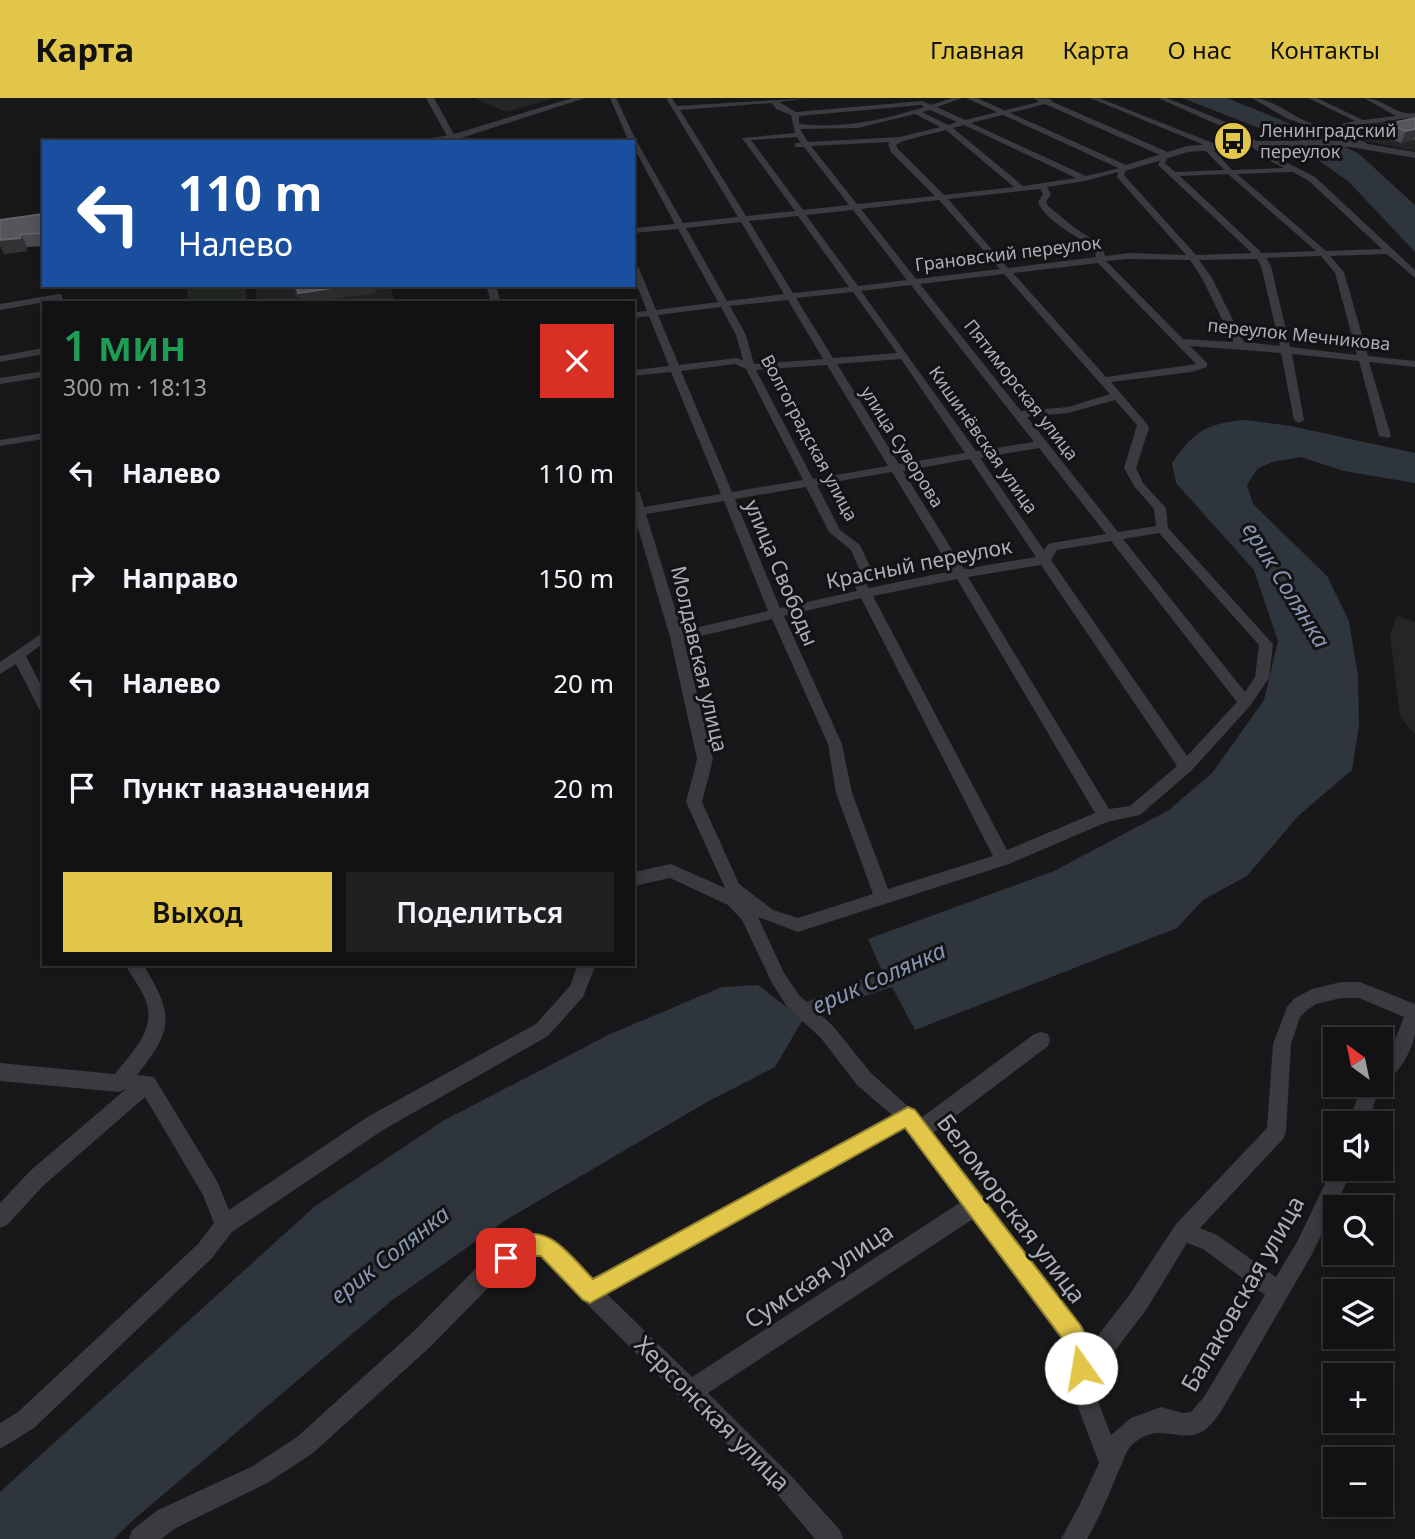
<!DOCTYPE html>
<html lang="ru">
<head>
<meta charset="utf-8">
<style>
	:root { --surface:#121214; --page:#1f2022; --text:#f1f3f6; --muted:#9c9ea0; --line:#313234; --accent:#e1c649 }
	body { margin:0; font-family:"Noto Sans",sans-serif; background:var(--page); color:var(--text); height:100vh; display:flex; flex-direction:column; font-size:26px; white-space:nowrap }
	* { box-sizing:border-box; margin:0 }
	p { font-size:23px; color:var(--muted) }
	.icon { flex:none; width:38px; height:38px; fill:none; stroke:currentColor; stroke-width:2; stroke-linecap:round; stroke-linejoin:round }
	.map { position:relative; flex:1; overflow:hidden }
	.sheet { position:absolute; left:42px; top:203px; width:593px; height:665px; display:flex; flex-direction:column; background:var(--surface); border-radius:0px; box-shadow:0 4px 18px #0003,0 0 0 2px var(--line) }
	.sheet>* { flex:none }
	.banner { position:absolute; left:42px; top:42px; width:593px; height:147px; border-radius:0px; box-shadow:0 4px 18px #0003,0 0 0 2px var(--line); background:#1a4fa0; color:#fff; overflow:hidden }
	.needle { width:46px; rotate:327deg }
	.buttons { position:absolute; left:1323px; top:929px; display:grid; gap:14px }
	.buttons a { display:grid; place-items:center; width:70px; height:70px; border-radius:0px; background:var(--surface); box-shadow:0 4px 18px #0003,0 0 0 2px var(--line); font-size:35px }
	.pin { position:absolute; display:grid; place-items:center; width:60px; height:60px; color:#fff; margin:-30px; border-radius:14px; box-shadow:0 4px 10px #0006 }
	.me { position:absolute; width:77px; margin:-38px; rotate:347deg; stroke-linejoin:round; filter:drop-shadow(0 0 5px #0008) }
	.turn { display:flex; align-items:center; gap:24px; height:147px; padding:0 21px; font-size:32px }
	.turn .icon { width:91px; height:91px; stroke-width:2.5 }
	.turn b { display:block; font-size:49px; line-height:60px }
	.round { display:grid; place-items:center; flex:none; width:74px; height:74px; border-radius:0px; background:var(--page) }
	.headline { display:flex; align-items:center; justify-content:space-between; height:119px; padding:0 21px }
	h1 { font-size:42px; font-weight:600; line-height:52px; color:#1e9e55 }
	.primary-button { display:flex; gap:14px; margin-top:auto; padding:14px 21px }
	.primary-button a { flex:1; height:80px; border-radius:0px; background:var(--accent); color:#111; font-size:28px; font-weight:600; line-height:80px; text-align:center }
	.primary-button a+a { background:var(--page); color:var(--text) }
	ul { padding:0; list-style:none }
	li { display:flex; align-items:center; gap:21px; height:105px; padding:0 21px }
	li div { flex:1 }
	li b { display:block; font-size:26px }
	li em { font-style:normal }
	header { display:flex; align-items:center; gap:42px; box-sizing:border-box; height:98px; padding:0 35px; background:var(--accent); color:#111 }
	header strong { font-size:33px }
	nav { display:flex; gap:38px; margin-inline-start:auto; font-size:24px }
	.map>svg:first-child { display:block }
	.built { fill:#252427 }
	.green { fill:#232a24 }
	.water { fill:#2f353d }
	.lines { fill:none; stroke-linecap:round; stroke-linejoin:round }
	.minor { fill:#3a3a3f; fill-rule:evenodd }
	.tertiary { fill:#3a3a3f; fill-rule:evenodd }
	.wall { fill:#4a4a4f }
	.shaded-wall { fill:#323235 }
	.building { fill:#55555a; stroke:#626369; stroke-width:2 }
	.route { fill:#e1c649; stroke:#92812f; stroke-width:2 }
	.labels { text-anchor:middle; stroke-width:6; stroke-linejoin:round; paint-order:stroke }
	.far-poi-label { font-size:18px; fill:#acaeb8; stroke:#131315; text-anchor:start }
	.far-street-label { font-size:18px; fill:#acaeb8; stroke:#131315 }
	.street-label { font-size:21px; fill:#acaeb8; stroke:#131315 }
	.water-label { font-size:23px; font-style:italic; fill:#8696b0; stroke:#131315 }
	.near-street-label { font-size:24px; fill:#acaeb8; stroke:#131315 }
</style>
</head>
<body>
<header>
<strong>Карта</strong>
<nav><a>Главная</a><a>Карта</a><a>О нас</a><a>Контакты</a></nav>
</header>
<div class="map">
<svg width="1415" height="1441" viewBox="0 0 1415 1441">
	<rect width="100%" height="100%" fill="#18181a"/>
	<path class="built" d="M 474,0 L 554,0 L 506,14 Z
		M 1391,20 L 1415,27 L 1415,53 L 1362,42 L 1336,30 Z
		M 255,187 L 405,187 L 391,189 L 395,204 L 399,205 L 226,205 L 257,201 Z
		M 1397,518 L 1415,524 L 1415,636 L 1400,619 L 1390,537 Z"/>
	<path class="green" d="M 187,187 L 245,187 L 247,201 L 188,205 Z"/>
	<path class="water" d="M 1182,0 L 1227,0 L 1323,39 L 1358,55 L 1415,107 L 1415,154 L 1348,83 L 1303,52 L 1306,47 L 1296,40 L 1280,38 Z
		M 1244,322 L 1291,328 L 1415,355 L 1415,385 L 1344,373 L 1301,359 L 1272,364 L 1257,371 L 1247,387 L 1253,406 L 1327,478 L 1349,523 L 1358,578 L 1359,627 L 1352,672 L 1298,718 L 1247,778 L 1203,802 L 1177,830 L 915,932 L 892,889 L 805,918 L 775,969 L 707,1004 L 506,1122 L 391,1203 L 132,1423 L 114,1441 L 0,1441 L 0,1394 L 314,1109 L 443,1023 L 610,936 L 722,889 L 758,887 L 789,911 L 882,873 L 868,841 L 1054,773 L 1169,712 L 1213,674 L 1264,602 L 1278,543 L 1254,472 L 1176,385 L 1172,365 C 1195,333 1205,326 1244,322 Z"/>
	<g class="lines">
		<path class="minor" d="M 426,0 L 434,0 L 456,40 L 455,44 L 447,44 L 448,40 Z
			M 610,0 L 616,0 L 636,42 L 683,125 L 738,119 L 666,0 L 672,0 L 677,8 L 810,0 L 779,4 L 796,14 L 922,3 L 931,7 L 952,0 L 962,0 L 937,9 L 965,22 L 1039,4 L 1034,0 L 1050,1 L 1053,4 L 1170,55 L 1165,65 L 1175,74 L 1224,72 L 1204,51 L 1204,47 L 1090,0 L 1099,0 L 1218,47 L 1218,51 L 1213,51 L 1232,72 L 1284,70 L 1270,63 L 1232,33 L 1158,0 L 1167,0 L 1238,29 L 1276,59 L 1315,79 L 1415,172 L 1415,180 L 1387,156 L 1330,158 L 1344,174 L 1368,258 L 1415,263 L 1415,269 L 1369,264 L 1391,338 L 1389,340 L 1379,338 L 1359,263 L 1292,256 L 1304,322 L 1299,325 L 1294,322 L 1281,255 L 1190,248 L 1207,265 L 1207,269 L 1192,274 L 1111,284 L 1147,326 L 1149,330 L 1136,370 L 1143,385 L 1166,410 L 1168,430 L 1273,546 L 1269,580 L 1250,608 L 1191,673 L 1140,717 L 1107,724 L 1009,766 L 798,834 L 758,819 L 784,875 L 799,897 L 833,928 L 871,975 L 921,1020 L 1034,936 L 1041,934 L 1048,936 L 1050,942 L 1048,948 L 933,1035 L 984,1099 L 1081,1228 L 1088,1241 L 1096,1240 L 1130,1196 L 1176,1126 L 1267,1030 L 1273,946 L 1287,909 L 1295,900 L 1312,891 L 1341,884 L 1360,884 L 1415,906 C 1415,915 1415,925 1415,935 C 1413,952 1397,980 1381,986 L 1381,963 L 1392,949 L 1404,919 L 1359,900 L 1341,900 L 1316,906 L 1307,912 L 1300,919 L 1291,946 L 1286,1034 L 1283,1041 L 1200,1130 L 1217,1137 L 1276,1179 L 1297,1144 L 1335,1065 L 1335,1071 L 1353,1071 L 1311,1158 L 1220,1315 C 1216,1320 1211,1327 1206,1331 C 1182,1350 1159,1319 1131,1348 C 1125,1354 1123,1365 1119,1372 C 1109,1396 1100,1419 1087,1441 L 1061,1441 L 1079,1408 L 1099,1365 L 1070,1288 L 1071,1255 L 973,1121 L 708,1295 L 793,1380 L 840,1432 L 843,1441 L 815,1441 L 777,1396 L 536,1155 L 526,1158 L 498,1180 L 429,1250 L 313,1355 L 269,1384 L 176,1430 L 161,1441 L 129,1441 L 132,1432 L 158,1412 L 253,1368 L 297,1339 L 413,1234 L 482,1164 L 514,1141 L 536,1135 L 555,1143 L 592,1181 L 892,1017 L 857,987 L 821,940 L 787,909 L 772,885 L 742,822 L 728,807 L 670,780 L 634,788 L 634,774 L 671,766 L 725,790 L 686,704 L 697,661 L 670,539 L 634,417 L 634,391 L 640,395 L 644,409 L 721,396 L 671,274 L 634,278 L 634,272 L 669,268 L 649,218 L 634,220 L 634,214 L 647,213 L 634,180 L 634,167 L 639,170 L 656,212 L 718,204 L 678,131 L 634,135 L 634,130 L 675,126 L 634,50 L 634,44 L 629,44 ZM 772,5 L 776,11 L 791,17 L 795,35 L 742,40 L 795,113 L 746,118 L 680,12 ZM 1045,6 L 1162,58 L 1158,67 L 1252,155 L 1196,157 L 1124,77 L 1128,68 L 1086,78 L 971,25 ZM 921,7 L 924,9 C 884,22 842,31 799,26 L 799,18 ZM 930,12 L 957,24 L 948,27 L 922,14 ZM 915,16 L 940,29 L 900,39 L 808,44 L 800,31 L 858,30 ZM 964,27 L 1076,80 L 1023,88 L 953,30 ZM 946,32 L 1014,89 L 944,97 L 898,51 L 896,47 L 903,43 ZM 797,39 L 801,45 L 795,45 L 795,49 L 804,49 L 849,107 L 803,112 L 751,42 ZM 890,44 L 888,46 L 891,54 L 935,98 L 857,106 L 811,48 ZM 1118,74 L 1117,79 L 1186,157 L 1129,155 L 1105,158 L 1102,147 L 1076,131 L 1048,108 L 1046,104 L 1051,96 L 1047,89 L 1085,83 ZM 1293,74 L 1309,83 L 1382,151 L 1326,153 L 1237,76 ZM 1228,76 L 1316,153 L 1262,155 L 1180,78 ZM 1040,91 L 1043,96 L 1038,104 C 1045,122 1078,140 1095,150 L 1096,159 L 1008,170 L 948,101 ZM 939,102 L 1000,171 L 916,181 L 861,111 ZM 853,112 L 907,182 L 858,188 L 806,117 ZM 798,118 L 849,189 L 793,195 L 749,123 ZM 741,124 L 784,196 L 727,203 L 686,130 ZM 1321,158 L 1335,175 L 1357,257 L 1290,249 L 1271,168 L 1266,160 ZM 1129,161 L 1190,162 L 1202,180 L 1233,244 L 1183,241 L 1106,163 ZM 1257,161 L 1261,168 L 1280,248 L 1244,244 L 1212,180 L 1199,162 ZM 1098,165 L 1196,266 L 1106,279 L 1013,175 ZM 1004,176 L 1099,284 L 1110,296 L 1068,309 L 1021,313 L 920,186 ZM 911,187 L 1034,344 L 976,353 L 861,193 ZM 853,194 L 897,255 L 833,260 L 796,200 ZM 788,202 L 823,261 L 754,266 L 746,237 L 730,208 ZM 721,209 L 736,237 L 743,262 L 736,260 L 679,267 L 658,217 ZM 901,261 L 965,355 L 899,366 L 837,266 ZM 735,266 L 746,271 L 803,382 L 732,394 L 681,273 ZM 827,267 L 888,368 L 813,381 L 756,272 ZM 1115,302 L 1137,327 L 1124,370 L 1134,388 L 1154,411 L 1156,428 L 1118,434 L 1027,319 L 1068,315 ZM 1039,350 L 1106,436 L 1052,445 L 1048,446 L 1044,452 L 980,360 ZM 970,361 L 1036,459 L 964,471 L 903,373 ZM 892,374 L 952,473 L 869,490 L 866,486 L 872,473 L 860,447 L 840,432 L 817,387 ZM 806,389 L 829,434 L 851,452 L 860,473 L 854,486 L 857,493 L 780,510 L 735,401 ZM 724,403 L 768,513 L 682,533 L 646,416 ZM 1159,435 L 1259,547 L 1255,579 L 1245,594 L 1123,441 ZM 1111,443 L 1237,604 L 1187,658 L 1051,462 L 1057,452 ZM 1041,467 L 1177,668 L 1130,708 L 1109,711 L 968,479 ZM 957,481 L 1095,715 L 1007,752 L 873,498 ZM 861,500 L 993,758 L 888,791 L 852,695 L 842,646 L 784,518 ZM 772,521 L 828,646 L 836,695 L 873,796 L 798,820 L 773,812 L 739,786 L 702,704 L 713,661 L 684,542 ZM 905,1030 L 961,1104 L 692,1279 L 607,1196 ZM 1187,1145 L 1203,1151 L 1265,1197 L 1204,1299 L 1191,1314 L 1183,1315 L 1161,1309 L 1131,1320 L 1111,1337 L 1092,1288 L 1093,1263 L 1110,1259 L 1146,1212 Z
			M 1252,0 C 1276,0 1296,24 1321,28 C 1331,29 1345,25 1355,23 L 1308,0 L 1317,0 L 1363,22 L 1396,18 L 1364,0 C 1383,0 1396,18 1415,15 L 1415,19 L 1330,31 L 1367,45 L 1364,49 L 1286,20 Z
			M 486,187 L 496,187 L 501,205 L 491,205 Z
			M 59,196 L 62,197 L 62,201 L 0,212 L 0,206 Z
			M 44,250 L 44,256 L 0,264 L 0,258 Z
			M 44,273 L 44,279 L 0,286 L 0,280 Z
			M 44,335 L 44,341 L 0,348 L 0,342 Z
			M 44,534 L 44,545 L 26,558 L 44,593 L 44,612 L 39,611 L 16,566 L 0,576 L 0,564 Z
			M 125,866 L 143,866 C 173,916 175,930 137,977 L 154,979 L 217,1083 L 229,1112 L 369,1018 L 536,926 L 570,888 L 578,866 L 596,866 L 583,899 L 548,938 L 383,1032 L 232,1134 L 212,1160 L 34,1330 L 0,1351 L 0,1325 L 18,1314 L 198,1146 L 214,1125 L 203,1097 L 145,999 L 44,1087 L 7,1127 L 0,1130 L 0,1105 L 30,1073 L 126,991 L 119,994 L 0,983 L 0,965 L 115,976 C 130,956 155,934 147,906 C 143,892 132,880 125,866 Z
			M 1362,987 L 1380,987 L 1368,1026 L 1348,1026 Z"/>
		<path class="tertiary" d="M 572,0 L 585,0 L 452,43 L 405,44 L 451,37 Z
			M 966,0 L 977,0 L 1126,67 L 1187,48 L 1256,43 L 1350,43 L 1415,54 L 1415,60 L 1350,49 L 1256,49 L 1188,54 L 1125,73 Z"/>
	</g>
	<path class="wall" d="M 1415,20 L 1415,42 L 1413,42 L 1401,45 L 1383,38 L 1388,26 Z
		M 44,116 L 44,148 L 27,149 L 27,153 L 4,156 L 0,147 L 0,122 Z"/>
	<path class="shaded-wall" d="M 1415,31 L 1415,38 L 1413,42 L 1401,45 L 1406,33 Z
		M 21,136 L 27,149 L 27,153 L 4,156 L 0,147 L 0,142 Z
		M 353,187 L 374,187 L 376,195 L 301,205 L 300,199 L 296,199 L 293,189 Z"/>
	<path class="building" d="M 1415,20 L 1415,31 L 1406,33 L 1388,26 Z
		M 44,116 L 44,135 L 21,136 L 20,140 L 0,142 L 0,122 Z
		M 292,187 L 353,187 L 298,195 L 297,188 L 293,189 Z"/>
	<path class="route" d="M 908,1009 L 915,1012 L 1081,1228 C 1090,1245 1097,1259 1089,1278 L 1081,1281 L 1073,1278 C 1068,1266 1071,1256 1065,1244 L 905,1030 L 590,1205 L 583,1202 L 541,1158 L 526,1158 L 506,1171 L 498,1168 L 495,1160 C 499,1151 506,1145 515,1141 C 548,1122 572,1160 593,1181 Z"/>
	<defs>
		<symbol id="bus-disc" viewBox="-11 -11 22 22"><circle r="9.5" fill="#e1c649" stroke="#131315"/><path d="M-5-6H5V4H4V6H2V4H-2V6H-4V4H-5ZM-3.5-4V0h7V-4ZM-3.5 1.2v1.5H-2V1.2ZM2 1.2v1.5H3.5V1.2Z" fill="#111"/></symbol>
	</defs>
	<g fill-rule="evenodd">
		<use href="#bus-disc" x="1211" y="21" width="44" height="44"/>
	</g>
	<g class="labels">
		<g class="far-poi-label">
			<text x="1260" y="39">Ленинградский<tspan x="1260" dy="21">переулок</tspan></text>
		</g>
		<g class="far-street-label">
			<text transform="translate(1008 156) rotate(-7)" y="6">Грановский переулок</text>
			<text transform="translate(1299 237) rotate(6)" y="6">переулок Мечникова</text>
			<text transform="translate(1021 292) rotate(52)" y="6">Пятиморская улица</text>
			<text transform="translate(809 340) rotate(62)" y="6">Волгоградская улица</text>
			<text transform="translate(983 342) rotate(55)" y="6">Кишинёвская улица</text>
			<text transform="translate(902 349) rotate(58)" y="6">улица Суворова</text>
		</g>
		<g class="street-label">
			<text transform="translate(919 466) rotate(-11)" y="7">Красный переулок</text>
			<text transform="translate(781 475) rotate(67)" y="7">улица Свободы</text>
			<text transform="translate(699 561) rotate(77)" y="7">Молдавская улица</text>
		</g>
		<g class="water-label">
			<text transform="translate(1286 487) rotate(58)" y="8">ерик Солянка</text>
			<text transform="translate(879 880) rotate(-24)" y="8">ерик Солянка</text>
			<text transform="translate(390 1157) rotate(-38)" y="8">ерик Солянка</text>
		</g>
		<g class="near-street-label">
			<text transform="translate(1011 1111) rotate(53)" y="8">Беломорская улица</text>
			<text transform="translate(819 1178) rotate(-33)" y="8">Сумская улица</text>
			<text transform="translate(1243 1196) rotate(-60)" y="8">Балаковская улица</text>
			<text transform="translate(712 1316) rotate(45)" y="8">Херсонская улица</text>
		</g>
	</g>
</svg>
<div class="buttons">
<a><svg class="needle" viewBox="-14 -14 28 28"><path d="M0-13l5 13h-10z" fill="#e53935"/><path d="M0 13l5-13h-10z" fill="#9c9ea0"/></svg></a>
<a><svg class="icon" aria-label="sound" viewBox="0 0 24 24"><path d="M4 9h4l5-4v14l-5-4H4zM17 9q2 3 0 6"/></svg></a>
<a><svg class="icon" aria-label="search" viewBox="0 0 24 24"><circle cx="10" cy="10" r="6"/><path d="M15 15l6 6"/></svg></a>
<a><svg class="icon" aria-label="layers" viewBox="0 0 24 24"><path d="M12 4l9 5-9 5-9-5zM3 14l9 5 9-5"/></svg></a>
<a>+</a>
<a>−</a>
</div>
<div class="pin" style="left:506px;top:1160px;background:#d93025"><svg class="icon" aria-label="arrive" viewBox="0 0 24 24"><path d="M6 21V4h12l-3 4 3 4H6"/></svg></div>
<svg class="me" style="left:1081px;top:1270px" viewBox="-20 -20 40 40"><circle r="19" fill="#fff"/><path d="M0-13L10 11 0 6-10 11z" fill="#e1c649"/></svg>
<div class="banner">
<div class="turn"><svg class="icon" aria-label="left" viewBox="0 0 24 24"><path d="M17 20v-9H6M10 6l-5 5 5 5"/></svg><div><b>110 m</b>Налево</div></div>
</div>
<section class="sheet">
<div class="headline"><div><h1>1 мин</h1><p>300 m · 18:13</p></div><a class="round" style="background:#d93025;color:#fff"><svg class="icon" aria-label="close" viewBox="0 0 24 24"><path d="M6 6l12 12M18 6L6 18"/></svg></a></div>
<ul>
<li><svg class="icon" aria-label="left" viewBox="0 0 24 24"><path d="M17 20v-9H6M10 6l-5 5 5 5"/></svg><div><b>Налево</b></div><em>110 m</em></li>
<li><svg class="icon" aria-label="right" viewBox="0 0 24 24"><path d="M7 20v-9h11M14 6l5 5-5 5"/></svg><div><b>Направо</b></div><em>150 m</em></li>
<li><svg class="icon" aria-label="left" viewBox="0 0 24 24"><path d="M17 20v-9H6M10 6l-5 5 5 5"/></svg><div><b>Налево</b></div><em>20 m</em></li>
<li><svg class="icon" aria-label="arrive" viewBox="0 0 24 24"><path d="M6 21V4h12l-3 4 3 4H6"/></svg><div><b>Пункт назначения</b></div><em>20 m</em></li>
</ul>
<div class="primary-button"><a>Выход</a><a>Поделиться</a></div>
</section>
</div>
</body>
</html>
